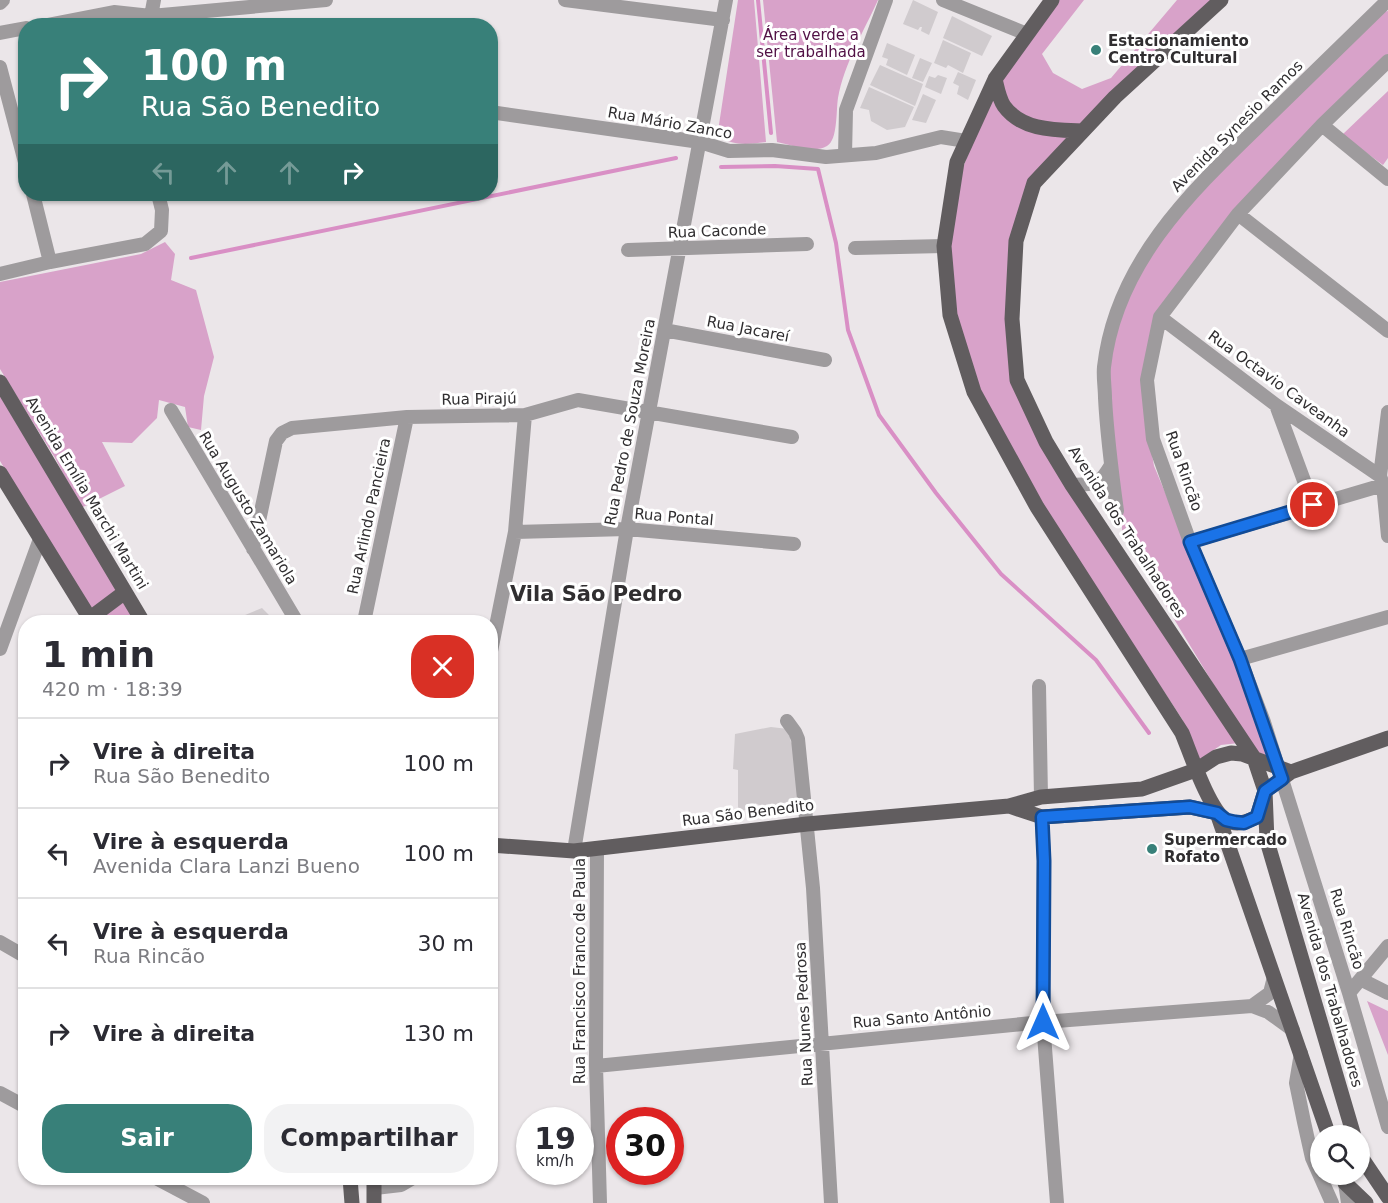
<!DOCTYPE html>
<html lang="pt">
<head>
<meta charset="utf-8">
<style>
	:root { --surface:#fff; --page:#f2f2f3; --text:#2b2b33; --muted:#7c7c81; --line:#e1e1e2; --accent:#388079 }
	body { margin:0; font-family:"DejaVu Sans",sans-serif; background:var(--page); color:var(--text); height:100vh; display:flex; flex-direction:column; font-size:22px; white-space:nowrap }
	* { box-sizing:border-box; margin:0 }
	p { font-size:20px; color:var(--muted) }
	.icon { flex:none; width:33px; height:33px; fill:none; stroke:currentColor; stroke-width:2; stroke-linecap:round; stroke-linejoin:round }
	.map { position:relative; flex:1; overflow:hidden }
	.panel { position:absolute; left:18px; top:615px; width:480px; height:570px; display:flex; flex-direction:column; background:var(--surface); border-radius:24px; box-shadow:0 2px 4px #0004 }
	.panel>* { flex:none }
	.top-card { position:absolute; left:18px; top:18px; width:480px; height:183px; border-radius:24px; box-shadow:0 2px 4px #0004; background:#388079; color:#fff; overflow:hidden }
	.fabs { position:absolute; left:1310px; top:1125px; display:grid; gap:12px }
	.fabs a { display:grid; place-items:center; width:60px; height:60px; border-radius:50%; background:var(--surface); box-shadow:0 2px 4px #0004; font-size:30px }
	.speed { position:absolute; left:516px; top:1107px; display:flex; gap:12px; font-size:30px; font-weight:700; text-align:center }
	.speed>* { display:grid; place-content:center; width:78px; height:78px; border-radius:50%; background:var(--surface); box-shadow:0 2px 4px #0004; line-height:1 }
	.speed small { font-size:15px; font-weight:400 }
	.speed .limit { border:9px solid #d22; background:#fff; color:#111 }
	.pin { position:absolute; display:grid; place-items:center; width:51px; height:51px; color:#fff; margin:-26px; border:3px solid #fff; border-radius:50%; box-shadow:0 2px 6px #0007 }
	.me { position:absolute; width:66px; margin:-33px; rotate:0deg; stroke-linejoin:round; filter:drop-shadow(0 0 4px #0008) }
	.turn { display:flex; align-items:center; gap:21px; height:126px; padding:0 24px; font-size:27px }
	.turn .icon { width:78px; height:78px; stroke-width:2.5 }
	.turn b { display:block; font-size:42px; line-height:51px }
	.lanes { display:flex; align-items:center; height:57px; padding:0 24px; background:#0003; justify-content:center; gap:30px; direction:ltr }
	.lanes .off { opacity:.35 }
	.round { display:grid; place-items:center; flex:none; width:63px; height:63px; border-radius:24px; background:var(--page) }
	.overview { display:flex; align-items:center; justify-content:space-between; height:102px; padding:0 24px }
	h1 { font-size:36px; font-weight:700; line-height:45px }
	.cta { display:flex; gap:12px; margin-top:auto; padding:12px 24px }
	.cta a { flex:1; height:69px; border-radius:24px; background:var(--accent); color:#fff; font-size:24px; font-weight:700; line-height:69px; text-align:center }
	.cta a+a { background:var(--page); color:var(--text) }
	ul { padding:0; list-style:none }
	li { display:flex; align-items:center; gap:18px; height:90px; padding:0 24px; border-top:2px solid var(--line) }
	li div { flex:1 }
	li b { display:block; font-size:22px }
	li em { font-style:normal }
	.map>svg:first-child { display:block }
	.green { fill:#d8a2c9 }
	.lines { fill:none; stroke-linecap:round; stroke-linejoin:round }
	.stream { stroke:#d98fc5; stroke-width:4 }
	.building { fill:#d0cbce }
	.minor { stroke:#9e9b9d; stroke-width:14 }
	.major { stroke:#615d5f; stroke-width:15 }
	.route-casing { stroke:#114b97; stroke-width:15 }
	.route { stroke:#1a73e8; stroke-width:10 }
	.poi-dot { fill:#388079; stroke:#fff; stroke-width:2 }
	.labels { text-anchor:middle; stroke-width:6; stroke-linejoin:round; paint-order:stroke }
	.park-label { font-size:15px; fill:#511045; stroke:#fff }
	.poi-label { font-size:15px; font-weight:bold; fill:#302e30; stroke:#fff; text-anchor:start }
	.street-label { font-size:15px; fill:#302e30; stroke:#fff }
	.district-label { font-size:21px; font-weight:bold; fill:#302e30; stroke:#fff }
</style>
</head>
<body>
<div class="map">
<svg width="1388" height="1203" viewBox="0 0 1388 1203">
	<rect width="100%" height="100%" fill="#ebe6e9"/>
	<path class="green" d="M 738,0 L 754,0 L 766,142 C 751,144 733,147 720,136 L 718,131 Z
		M 763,0 L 878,0 C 864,31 844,64 838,98 C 836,110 838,140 827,146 C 814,154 792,145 777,142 Z
		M 1056,0 L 1084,0 L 1042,54 L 1053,73 L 1082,89 L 1111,78 L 1177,0 L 1211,0 L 1081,127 C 1038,123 1016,125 999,81 Z
		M 1388,11 L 1388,56 L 1158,309 L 1143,402 L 1154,466 L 1241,673 L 1271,760 L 1255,753 L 1122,533 L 1122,512 L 1112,439 L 1109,375 L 1115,335 L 1128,297 L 1151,252 L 1192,203 L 1241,150 L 1378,13 Z
		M 1388,91 L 1388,158 L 1383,165 L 1342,135 Z
		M 993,92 L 1000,112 L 1069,134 L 1013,230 L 1022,406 L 1239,743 L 1221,745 L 1199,760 L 1182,719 L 1044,509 L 978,390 L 955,313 L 949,245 L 958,180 Z
		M 165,242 L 175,254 L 171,280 L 196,290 L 214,357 L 204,396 L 201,430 L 188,427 L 185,407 L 159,400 L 157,418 L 132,443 L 102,442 L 125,486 L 81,508 L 55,458 L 0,369 L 0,282 L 141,254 Z
		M 0,396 L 117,590 L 92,612 L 0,461 Z
		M 123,600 L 136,622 L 98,622 L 96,620 Z
		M 1367,1001 L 1388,1011 L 1388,1055 Z"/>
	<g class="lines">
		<path class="stream" d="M 758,0 L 771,133
			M 721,167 L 775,166 L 818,169 L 836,243 L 848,330 L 879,415 L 936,493 L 1001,574 L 1096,660 L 1149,733
			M 191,258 L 676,158"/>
	</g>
	<path class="building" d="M 913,0 L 938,12 L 929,35 L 921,31 L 922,27 L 920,27 L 918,30 L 903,24 Z
		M 952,16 L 992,36 L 982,56 L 943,38 Z
		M 943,40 L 971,53 L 963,73 L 948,65 L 946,68 L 934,63 Z
		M 887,43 L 915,55 L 907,75 L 886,65 L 888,59 L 882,57 Z
		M 920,58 L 932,63 L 923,82 L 912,78 Z
		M 880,65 L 923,84 L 915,106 L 870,85 Z
		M 958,72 L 976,80 L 968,100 L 957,94 L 959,86 L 953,83 Z
		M 938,75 L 947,78 L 941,94 L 925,87 L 929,76 L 935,78 Z
		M 869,87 L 914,107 L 905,127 L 887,130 L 871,121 L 869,110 L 860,108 Z
		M 923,94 L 936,100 L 926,123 L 912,120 Z
		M 262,608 L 276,622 L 234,622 L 233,620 Z
		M 771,727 L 788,729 L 791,742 L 796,748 L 802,806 L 793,807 L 790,801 L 772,807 L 763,807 L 755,803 L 753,809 L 738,811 L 738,770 L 733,769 L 735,734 Z"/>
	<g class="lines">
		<path class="minor" d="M 565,0 L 723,20
			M 943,0 L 1027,34
			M 0,3 L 3,0
			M 151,16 L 154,0
			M 42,26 L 114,12 L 151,16 L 326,0
			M 0,33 L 26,28
			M 1388,61 L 1322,125 L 1238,214 L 1160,317 L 1147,380 L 1153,439 L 1190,542 L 1240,659 L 1264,722 L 1349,993 L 1388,1127
			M 0,67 L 26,166
			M 490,112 L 700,142 L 729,151 L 772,150 L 826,157 L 876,153 L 941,137 L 966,141
			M 1322,125 L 1388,179
			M 845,155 L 846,110 L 886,0
			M 33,194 L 50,262
			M 1238,214 L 1388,331
			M 855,248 L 944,246
			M 628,250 L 807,244
			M 0,274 L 50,262 L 145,244 L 161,231 L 162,210 L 158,194
			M 1160,317 L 1276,405 L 1380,476
			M 664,330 L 825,360
			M 1276,405 L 1313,505
			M 171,410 L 297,622
			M 1388,412 L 1380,476 L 1383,485 L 1388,536
			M 1072,485 C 1096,483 1098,487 1111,465
			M 1117,511 C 1112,474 1107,436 1105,398 C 1105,388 1103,377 1104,367 C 1116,260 1195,188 1267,118 C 1308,78 1348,39 1388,0
			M 515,532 L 627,529 L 794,544
			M 1190,542 L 1383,485
			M 253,549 L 276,441 L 282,433 L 292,428 L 407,417 L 525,415 L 578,400 L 792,437
			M 364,622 L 407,417
			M 0,649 L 40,539
			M 490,656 L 515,532 L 525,415
			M 1240,659 L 1388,617
			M 1039,686 L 1041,797
			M 787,721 L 795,732 L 798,739 L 813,888 L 831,1203
			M 1042,817 L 1044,861 L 1043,1022 L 1057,1203
			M 597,848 L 596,1066 L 600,1203
			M 574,851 L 627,529 L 726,0
			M 0,942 L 26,957
			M 1362,980 L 1388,993
			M 1349,993 L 1388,946
			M 1252,1006 L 1270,993 L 1274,977
			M 1301,1053 L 1296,1083 L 1304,1122 L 1312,1158 L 1332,1203
			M 596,1066 L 1043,1022 L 1252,1006 L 1268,1012 L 1293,1030
			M 0,1093 L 26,1107
			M 156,1178 L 203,1203
			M 1345,1183 L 1348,1203
			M 375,1188 L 401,1185 L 413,1178"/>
		<path class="major" d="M 1052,0 L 995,79 L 957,162 L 944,246 L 950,315 L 974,392 L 1037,507 L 1182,733 C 1190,752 1209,810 1226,820 C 1237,826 1246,822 1257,817 L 1265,791 L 1291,772 L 1388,738
			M 1221,0 L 1115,97 L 1034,183 L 1016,241 L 1012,319 L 1017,380 L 1046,442 L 1072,485 L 1254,758 L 1265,791 L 1267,841 L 1354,1136
			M 995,79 C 997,87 999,99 1004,106 C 1022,131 1056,130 1083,131
			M 0,382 L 143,622
			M 0,473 L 92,622
			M 89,619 L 125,592
			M 1009,806 L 1042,817 L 1190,807 L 1217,813
			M 1217,813 L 1329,1136
			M 490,845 L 574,851 L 807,824 L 1009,806 L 1041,797 L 1142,789 L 1196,770 L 1216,757 L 1231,753 L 1242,754 L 1291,772
			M 1359,1154 L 1388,1197
			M 1342,1174 L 1345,1183 L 1366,1203
			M 350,1178 L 352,1203
			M 374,1203 L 374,1178"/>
	</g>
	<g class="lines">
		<defs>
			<path id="route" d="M 1043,1022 L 1044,861 L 1042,817 L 1190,807 L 1217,813 L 1226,820 L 1235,822 L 1244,823 L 1257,817 L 1265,791 L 1282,779 L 1240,659 L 1190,542 L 1313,505"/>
		</defs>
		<use href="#route" class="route-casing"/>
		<use href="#route" class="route"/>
	</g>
	<g class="poi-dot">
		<circle cx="1096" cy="50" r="6"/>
		<circle cx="1152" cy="849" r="6"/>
	</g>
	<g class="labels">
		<g class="park-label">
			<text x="811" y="40">Área verde a<tspan x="811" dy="17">ser trabalhada</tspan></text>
		</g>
		<g class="poi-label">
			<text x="1108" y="46">Estacionamiento<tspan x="1108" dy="17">Centro Cultural</tspan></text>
			<text x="1164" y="845">Supermercado<tspan x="1164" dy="17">Rofato</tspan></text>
		</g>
		<g class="street-label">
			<text transform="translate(670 123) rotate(10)" y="5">Rua Mário Zanco</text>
			<text transform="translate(1237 126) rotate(-45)" y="5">Avenida Synesio Ramos</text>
			<text transform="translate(717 231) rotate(-2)" y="5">Rua Caconde</text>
			<text transform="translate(748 329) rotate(11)" y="5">Rua Jacareí</text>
			<text transform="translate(1279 384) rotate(36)" y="5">Rua Octavio Caveanha</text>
			<text transform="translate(479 399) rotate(-1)" y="5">Rua Pirajú</text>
			<text transform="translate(630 422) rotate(-79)" y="5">Rua Pedro de Souza Moreira</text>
			<text transform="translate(1184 471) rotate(71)" y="5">Rua Rincão</text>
			<text transform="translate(87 493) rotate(59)" y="5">Avenida Emília Marchi Martini</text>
			<text transform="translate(248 508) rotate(59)" y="5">Rua Augusto Zamariola</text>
			<text transform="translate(369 516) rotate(-78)" y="5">Rua Arlindo Pancieira</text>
			<text transform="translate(674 517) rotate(5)" y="5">Rua Pontal</text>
			<text transform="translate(1127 532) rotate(57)" y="5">Avenida dos Trabalhadores</text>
			<text transform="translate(748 813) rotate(-7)" y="5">Rua São Benedito</text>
			<text transform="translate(1347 929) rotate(73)" y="5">Rua Rincão</text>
			<text transform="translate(580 971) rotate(-90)" y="5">Rua Francisco Franco de Paula</text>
			<text transform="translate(1330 990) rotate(74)" y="5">Avenida dos Trabalhadores</text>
			<text transform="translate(804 1014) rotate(-93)" y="5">Rua Nunes Pedrosa</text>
			<text transform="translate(922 1017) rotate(-5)" y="5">Rua Santo Antônio</text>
		</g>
		<g class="district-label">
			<text x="596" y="601">Vila São Pedro</text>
		</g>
	</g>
</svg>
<div class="fabs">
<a><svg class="icon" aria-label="search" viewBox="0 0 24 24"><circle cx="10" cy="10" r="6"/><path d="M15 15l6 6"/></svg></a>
</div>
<div class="speed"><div>19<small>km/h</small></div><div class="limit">30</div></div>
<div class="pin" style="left:1313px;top:505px;background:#d93025"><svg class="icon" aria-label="arrive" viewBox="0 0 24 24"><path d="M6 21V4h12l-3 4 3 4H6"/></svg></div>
<svg class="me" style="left:1043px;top:1022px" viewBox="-20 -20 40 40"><path d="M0-17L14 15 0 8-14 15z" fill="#1a73e8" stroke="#fff" stroke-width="4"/></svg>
<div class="top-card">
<div class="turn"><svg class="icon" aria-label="right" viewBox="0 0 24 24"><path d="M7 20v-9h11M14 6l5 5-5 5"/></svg><div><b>100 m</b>Rua São Benedito</div></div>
<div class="lanes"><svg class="icon off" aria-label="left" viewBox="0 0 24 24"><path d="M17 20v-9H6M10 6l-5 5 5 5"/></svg><svg class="icon off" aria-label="ahead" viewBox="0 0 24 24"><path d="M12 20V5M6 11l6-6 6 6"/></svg><svg class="icon off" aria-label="ahead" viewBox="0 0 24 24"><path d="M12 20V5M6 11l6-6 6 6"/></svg><svg class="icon" aria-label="right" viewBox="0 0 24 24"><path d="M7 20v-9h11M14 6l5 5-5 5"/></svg></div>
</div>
<section class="panel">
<div class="overview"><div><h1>1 min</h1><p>420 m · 18:39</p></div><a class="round" style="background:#d93025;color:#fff"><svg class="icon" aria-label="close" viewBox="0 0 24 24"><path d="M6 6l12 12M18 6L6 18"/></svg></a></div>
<ul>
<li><svg class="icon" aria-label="right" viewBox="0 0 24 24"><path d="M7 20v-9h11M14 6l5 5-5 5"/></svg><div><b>Vire à direita</b><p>Rua São Benedito</p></div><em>100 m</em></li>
<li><svg class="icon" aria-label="left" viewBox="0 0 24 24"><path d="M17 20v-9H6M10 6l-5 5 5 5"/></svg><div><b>Vire à esquerda</b><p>Avenida Clara Lanzi Bueno</p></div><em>100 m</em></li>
<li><svg class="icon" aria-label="left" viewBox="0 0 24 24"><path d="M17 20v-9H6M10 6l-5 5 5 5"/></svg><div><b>Vire à esquerda</b><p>Rua Rincão</p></div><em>30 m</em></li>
<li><svg class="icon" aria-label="right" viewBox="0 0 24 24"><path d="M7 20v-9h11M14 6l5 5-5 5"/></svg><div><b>Vire à direita</b></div><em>130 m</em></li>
</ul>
<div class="cta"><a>Sair</a><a>Compartilhar</a></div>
</section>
</div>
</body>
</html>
